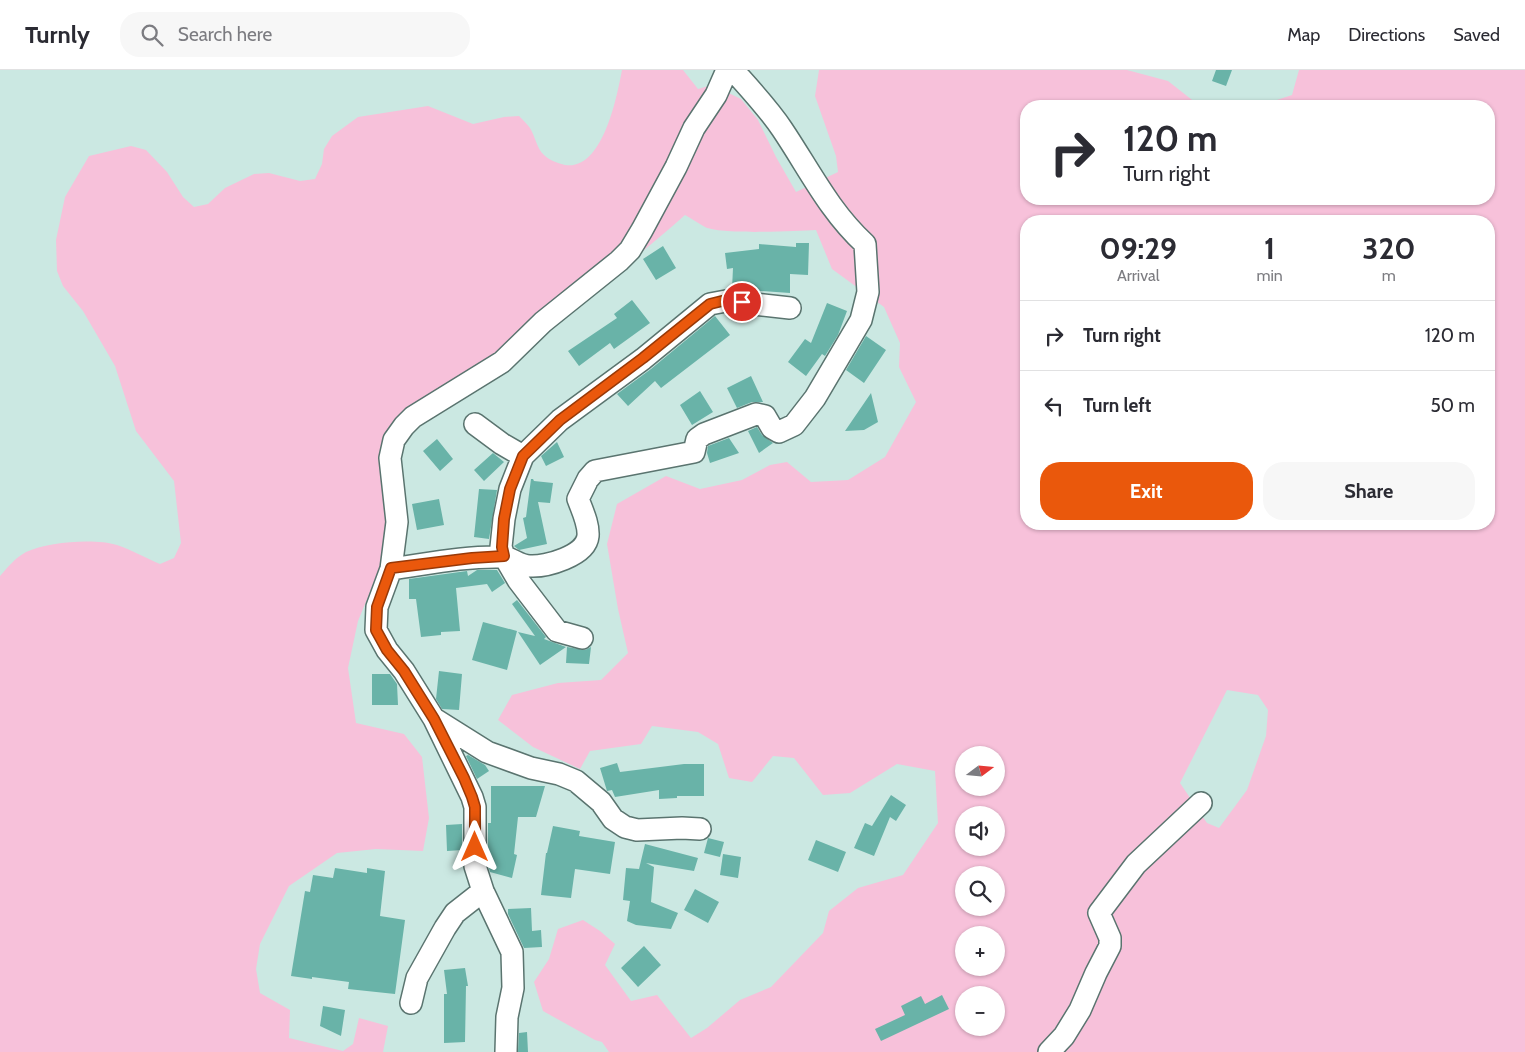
<!DOCTYPE html>
<html lang="en">
<head>
<meta charset="utf-8">
<style>
	:root { --surface:#fff; --page:#f7f7f7; --text:#2b2b33; --muted:#7c7c81; --line:#e1e1e2; --accent:#ea580c }
	body { margin:0; font-family:Cabin,sans-serif; background:var(--page); color:var(--text); height:100vh; display:flex; flex-direction:column; font-size:19px; white-space:nowrap }
	* { box-sizing:border-box; margin:0 }
	p { font-size:16px; color:var(--muted) }
	.icon { flex:none; width:28px; height:28px; fill:none; stroke:currentColor; stroke-width:2; stroke-linecap:round; stroke-linejoin:round }
	.map { position:relative; flex:1; overflow:hidden }
	.side { position:absolute; left:1020px; top:145px; width:475px; height:315px; display:flex; flex-direction:column; background:var(--surface); border-radius:20px; box-shadow:0 1px 4px #0004 }
	.side>* { flex:none }
	.hud { position:absolute; left:1020px; top:30px; width:475px; height:105px; border-radius:20px; box-shadow:0 1px 4px #0004; background:#fff; color:var(--text); overflow:hidden }
	.needle { width:32px; rotate:74deg }
	.fabs { position:absolute; left:955px; top:676px; display:grid; gap:10px }
	.fabs a { display:grid; place-items:center; width:50px; height:50px; border-radius:50%; background:var(--surface); box-shadow:0 1px 4px #0004; font-size:25px }
	.pin { position:absolute; display:grid; place-items:center; width:42px; height:42px; color:#fff; margin:-21px; border:2px solid #fff; border-radius:50%; box-shadow:0 1px 5px #0007 }
	.me { position:absolute; width:55px; margin:-28px; rotate:0deg; stroke-linejoin:round; filter:drop-shadow(0 0 4px #0008) }
	.turn { display:flex; align-items:center; gap:18px; height:105px; padding:0 20px; font-size:22px }
	.turn .icon { width:65px; height:65px; stroke-width:2.5 }
	.turn b { display:block; font-size:35px; line-height:42px }
	.eta { display:flex; justify-content:space-evenly; align-items:center; height:85px; text-align:center }
	.eta b { font-size:30px; font-weight:800; line-height:35px }
	.cta { display:flex; gap:10px; margin-top:auto; padding:10px 20px }
	.cta a { flex:1; height:58px; border-radius:20px; background:var(--accent); color:#fff; font-size:20px; font-weight:800; line-height:58px; text-align:center }
	.cta a+a { background:var(--page); color:var(--text) }
	ul { padding:0; list-style:none }
	li { display:flex; align-items:center; gap:15px; height:70px; padding:0 20px; border-top:1px solid var(--line) }
	li div { flex:1 }
	li b { display:block; font-size:19px }
	li em { font-style:normal }
	header { display:flex; align-items:center; gap:30px; box-sizing:border-box; height:70px; padding:0 25px; background:var(--surface); border-bottom:1px solid var(--line) }
	header strong { font-size:24px }
	nav { display:flex; gap:28px; margin-inline-start:auto; font-size:18px }
	.search { width:350px; height:45px; background:var(--page); display:flex; align-items:center; gap:12px; box-sizing:border-box; padding:0 18px; border-radius:20px; color:var(--muted); font-size:19px }
	.map>svg:first-child { display:block }
	.green { fill:#f7c1da; fill-rule:evenodd }
	.building { fill:#69b3a8 }
	.lines { fill:none; stroke-linecap:round; stroke-linejoin:round }
	.minor-casing { stroke:#5a746f; stroke-width:24 }
	.minor { stroke:#fff; stroke-width:21 }
	.route-casing { stroke:#983908; stroke-width:12 }
	.route { stroke:#ea580c; stroke-width:9 }
</style>
</head>
<body>
<header>
<strong>Turnly</strong>
<div class="search"><svg class="icon" aria-label="search" viewBox="0 0 24 24"><circle cx="10" cy="10" r="6"/><path d="M15 15l6 6"/></svg>Search here</div>
<nav><a>Map</a><a>Directions</a><a>Saved</a></nav>
</header>
<div class="map">
<svg width="1525" height="982" viewBox="0 0 1525 982">
	<rect width="100%" height="100%" fill="#cbe8e2"/>
	<path class="green" d="M 622,0 L 683,0 L 698,19 L 712,15 L 741,29 L 758,50 L 776,87 L 796,122 L 838,102 L 836,86 L 815,26 L 819,0 L 1127,0 L 1168,11 L 1196,33 L 1225,36 L 1026,36 L 1026,129 L 1489,129 L 1489,36 L 1259,36 L 1292,25 L 1299,0 L 1525,0 L 1525,982 L 609,982 L 602,972 L 595,970 L 543,941 L 534,912 L 549,889 L 558,859 L 583,850 L 600,861 L 615,874 L 605,895 L 631,931 L 657,925 L 691,968 L 707,958 L 740,930 L 771,917 L 823,863 L 829,841 L 858,818 L 903,805 L 938,753 L 935,701 L 897,694 L 850,723 L 823,725 L 794,688 L 773,686 L 752,712 L 729,708 L 718,674 L 698,662 L 652,656 L 641,674 L 590,681 L 580,699 L 533,677 L 498,650 L 512,625 L 558,613 L 601,610 L 628,583 L 618,539 L 607,474 L 617,434 L 666,406 L 700,419 L 742,410 L 770,395 L 787,392 L 811,412 L 848,410 L 885,387 L 916,332 L 899,297 L 900,273 L 884,237 L 832,199 L 816,160 C 794,161 721,165 705,157 C 698,153 692,149 685,145 C 596,225 494,289 396,357 L 387,481 L 358,551 L 348,598 L 356,653 L 404,664 L 422,687 L 429,748 L 423,781 L 376,779 L 337,783 L 289,816 L 260,874 L 256,899 L 260,923 L 290,940 L 289,968 L 343,981 L 353,974 L 359,948 L 388,956 L 383,982 L 0,982 L 0,506 C 8,497 15,488 26,482 C 48,472 94,468 117,475 C 132,480 146,488 160,494 L 174,488 L 181,473 L 174,411 L 136,361 L 115,296 L 83,241 L 63,216 L 57,201 L 56,170 L 65,127 L 89,86 L 131,76 L 146,80 L 167,102 L 183,127 L 194,137 L 208,134 L 225,118 L 254,104 L 269,103 L 300,111 L 315,109 L 322,94 L 324,79 L 332,66 L 358,47 L 428,36 L 473,54 L 504,47 L 519,46 C 523,50 527,54 530,58 C 535,66 537,79 544,85 C 550,91 558,93 565,95 C 603,101 617,26 622,0 ZM 1026,151 L 1489,151 L 1489,454 L 1026,454 ZM 1227,620 L 1258,625 L 1268,640 L 1266,666 L 1247,720 L 1219,758 L 1207,753 L 1180,713 ZM 964,685 L 996,685 L 996,718 L 964,718 ZM 964,745 L 996,745 L 996,778 L 964,778 ZM 964,805 L 996,805 L 996,838 L 964,838 ZM 964,865 L 996,865 L 996,898 L 964,898 ZM 964,925 L 996,925 L 996,958 L 964,958 Z"/>
	<path class="building" d="M 1216,0 L 1232,0 L 1226,16 L 1212,11 Z
		M 796,173 L 809,173 L 808,205 L 790,204 L 790,223 L 732,219 L 733,198 L 727,199 L 725,183 L 759,179 L 759,174 L 796,177 Z
		M 663,176 L 676,198 L 656,210 L 643,189 Z
		M 632,230 L 650,253 L 614,279 L 610,273 L 579,296 L 568,281 L 617,248 L 614,244 Z
		M 827,233 L 847,241 L 838,265 L 825,286 L 822,284 L 806,306 L 788,292 L 805,269 L 811,273 Z
		M 715,246 L 730,265 L 661,318 L 655,311 L 628,336 L 617,324 L 651,299 Z
		M 866,266 L 886,280 L 864,313 L 846,300 Z
		M 751,306 L 763,332 L 752,332 L 737,338 L 727,318 Z
		M 700,321 L 713,342 L 692,355 L 680,335 Z
		M 871,323 L 878,352 L 864,360 L 845,361 Z
		M 757,357 L 762,365 L 773,373 L 759,383 L 748,361 Z
		M 729,368 L 739,383 L 710,393 L 707,383 L 708,376 Z
		M 437,369 L 453,389 L 440,401 L 423,381 Z
		M 557,372 L 564,387 L 546,396 L 541,386 Z
		M 493,383 L 504,392 L 484,411 L 474,400 Z
		M 531,409 L 533,409 L 534,411 L 553,413 L 550,433 L 538,432 L 547,474 L 519,480 L 514,476 L 527,468 L 523,448 L 526,447 Z
		M 479,419 L 497,420 L 489,469 L 474,467 Z
		M 439,429 L 444,455 L 417,460 L 412,434 Z
		M 477,500 L 497,500 L 505,513 L 492,522 L 487,514 L 456,518 L 460,561 L 441,562 L 441,565 L 421,567 L 416,529 L 409,529 L 409,509 L 467,501 L 468,506 Z
		M 517,530 L 546,567 L 544,569 L 566,577 L 540,595 L 518,562 L 535,566 L 512,534 Z
		M 483,552 L 517,561 L 507,600 L 472,590 Z
		M 567,577 L 585,580 L 591,577 L 589,594 L 566,593 Z
		M 439,601 L 462,604 L 459,640 L 442,639 L 436,629 Z
		M 372,604 L 390,604 L 397,614 L 398,635 L 372,635 Z
		M 468,685 L 485,695 L 489,701 L 477,709 L 466,686 Z
		M 617,693 L 620,702 L 684,694 L 704,694 L 704,726 L 677,726 L 677,728 L 659,729 L 659,720 L 615,727 L 612,720 L 607,721 L 600,698 Z
		M 491,716 L 545,716 L 536,747 L 518,747 L 514,784 L 517,785 L 512,808 L 490,802 L 488,794 L 488,753 L 491,753 Z
		M 891,725 L 906,735 L 896,751 L 890,747 L 874,786 L 854,778 L 865,753 L 872,756 Z
		M 462,754 L 462,780 L 447,781 L 446,755 Z
		M 553,756 L 580,761 L 579,766 L 615,772 L 610,804 L 575,799 L 571,828 L 541,825 L 546,783 L 547,783 Z
		M 708,768 L 724,772 L 720,787 L 704,783 Z
		M 816,770 L 846,782 L 838,802 L 808,790 Z
		M 645,774 L 698,788 L 694,801 L 646,793 L 654,797 L 651,832 L 678,843 L 671,859 L 636,855 L 627,851 L 630,831 L 623,830 L 626,798 L 639,799 Z
		M 723,784 L 741,787 L 738,808 L 720,805 Z
		M 335,798 L 367,803 L 367,798 L 385,801 L 380,846 L 405,850 L 395,924 L 348,919 L 349,912 L 312,907 L 312,909 L 291,906 L 305,821 L 310,822 L 313,805 L 333,808 Z
		M 695,819 L 719,832 L 708,853 L 684,840 Z
		M 531,838 L 532,861 L 541,860 L 542,877 L 524,878 L 508,844 L 508,839 Z
		M 644,876 L 661,895 L 638,917 L 621,898 Z
		M 465,898 L 468,916 L 466,916 L 465,972 L 444,973 L 444,924 L 447,924 L 444,900 Z
		M 942,925 L 949,939 L 881,971 L 875,959 L 905,945 L 901,936 L 921,926 L 925,934 Z
		M 323,936 L 345,940 L 341,966 L 320,956 Z
		M 527,962 L 528,982 L 518,982 L 519,963 Z"/>
	<g class="lines">
		<defs>
			<path id="minor" d="M 475,354 L 502,374 L 523,386 L 510,419 L 504,449 L 501,477 L 504,486 L 518,510 L 557,561 L 582,568
				M 523,386 L 560,350 L 643,289 L 710,234 L 726,231 L 790,238
				M 391,499 C 427,494 465,486 502,487 C 511,487 519,496 530,496 C 546,497 586,486 588,466 C 589,454 582,440 578,429 L 588,409 L 595,401 L 694,382 L 697,369 L 704,364 L 756,344 L 765,346 L 772,358 L 779,362 L 794,355 L 815,328 L 861,250 L 868,222 L 865,174 C 829,141 809,99 782,59 C 768,38 750,19 733,0
				M 436,650 L 487,682 L 531,698 L 559,704 L 576,711 L 601,732 L 613,749 L 625,757 L 637,760 L 682,758 L 700,759
				M 411,933 L 417,908 L 445,858 L 455,843 L 483,821
				M 506,982 L 507,947 L 513,918 L 512,882 L 483,821 L 475,796 L 475,737 L 472,727 L 434,649 L 404,601 L 387,580 L 376,560 L 377,537 L 391,499 L 397,452 L 390,388 L 394,370 L 404,356 L 413,347 L 502,292 L 543,252 L 619,191 L 630,180 L 642,160 L 676,97 L 694,58 L 716,25 L 727,0
				M 1049,982 L 1064,966 L 1080,940 L 1096,903 L 1110,876 L 1110,868 L 1099,843 L 1136,794 L 1201,733"/>
		</defs>
		<use href="#minor" class="minor-casing"/>
		<use href="#minor" class="minor"/>
	</g>
	<g class="lines">
		<defs>
			<path id="route" d="M 475,777 L 475,737 L 472,727 L 464,708 L 434,649 L 404,601 L 387,580 L 376,560 L 377,537 L 391,498 L 472,488 L 504,486 L 502,477 L 504,449 L 510,419 L 523,386 L 560,350 L 643,288 L 710,234 L 726,230 L 742,232"/>
		</defs>
		<use href="#route" class="route-casing"/>
		<use href="#route" class="route"/>
	</g>
</svg>
<div class="fabs">
<a><svg class="needle" viewBox="-14 -14 28 28"><path d="M0-13l5 13h-10z" fill="#e53935"/><path d="M0 13l5-13h-10z" fill="#7c7c81"/></svg></a>
<a><svg class="icon" aria-label="sound" viewBox="0 0 24 24"><path d="M4 9h4l5-4v14l-5-4H4zM17 9q2 3 0 6"/></svg></a>
<a><svg class="icon" aria-label="search" viewBox="0 0 24 24"><circle cx="10" cy="10" r="6"/><path d="M15 15l6 6"/></svg></a>
<a>+</a>
<a>−</a>
</div>
<div class="pin" style="left:742px;top:232px;background:#d93025"><svg class="icon" aria-label="arrive" viewBox="0 0 24 24"><path d="M6 21V4h12l-3 4 3 4H6"/></svg></div>
<svg class="me" style="left:475px;top:777px" viewBox="-20 -20 40 40"><path d="M0-17L14 15 0 8-14 15z" fill="#ea580c" stroke="#fff" stroke-width="4"/></svg>
<div class="hud">
<div class="turn"><svg class="icon" aria-label="right" viewBox="0 0 24 24"><path d="M7 20v-9h11M14 6l5 5-5 5"/></svg><div><b>120 m</b>Turn right</div></div>
</div>
<section class="side">
<div class="eta">
<div><b>09:29</b><p>Arrival</p></div>
<div><b>1</b><p>min</p></div>
<div><b>320</b><p>m</p></div>
</div>
<ul>
<li><svg class="icon" aria-label="right" viewBox="0 0 24 24"><path d="M7 20v-9h11M14 6l5 5-5 5"/></svg><div><b>Turn right</b></div><em>120 m</em></li>
<li><svg class="icon" aria-label="left" viewBox="0 0 24 24"><path d="M17 20v-9H6M10 6l-5 5 5 5"/></svg><div><b>Turn left</b></div><em>50 m</em></li>
</ul>
<div class="cta"><a>Exit</a><a>Share</a></div>
</section>
</div>
</body>
</html>
